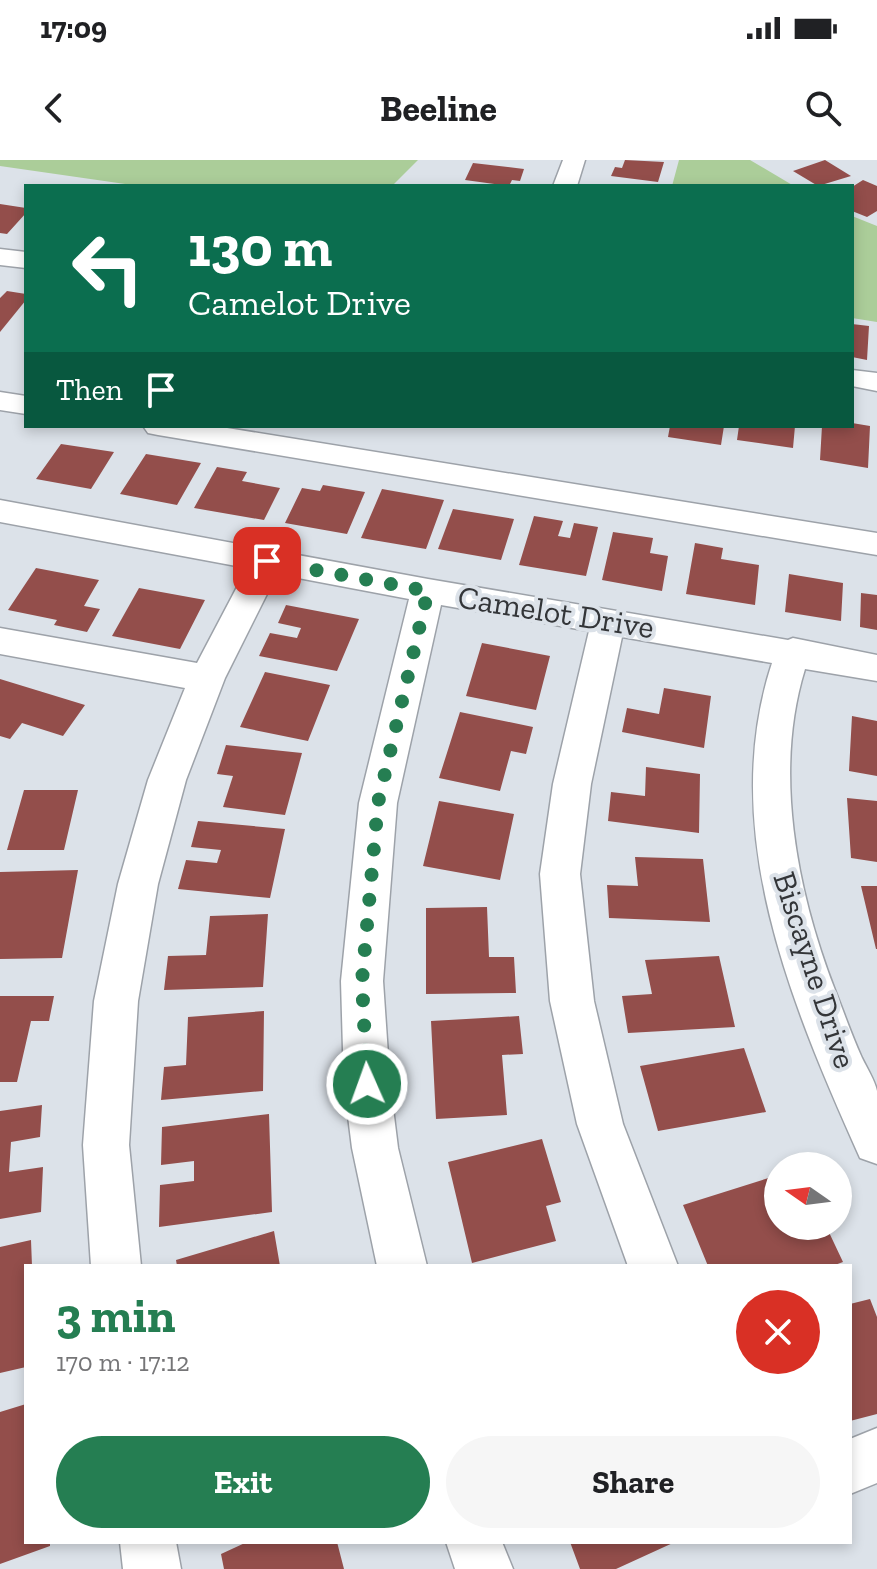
<!DOCTYPE html>
<html lang="en">
<head>
<meta charset="utf-8">
<style>
	:root { --surface:#fff; --page:#f6f6f6; --text:#202124; --muted:#757577; --accent:#257e52 }
	body { margin:0; font-family:"Zilla Slab",serif; background:var(--page); color:var(--text); height:100vh; display:flex; flex-direction:column; font-size:30px; white-space:nowrap }
	* { box-sizing:border-box; margin:0 }
	p { font-size:26px; color:var(--muted) }
	.icon { flex:none; width:44px; height:44px; fill:none; stroke:currentColor; stroke-width:2; stroke-linecap:round; stroke-linejoin:round }
	.map { position:relative; flex:1; overflow:hidden }
	.details { position:absolute; left:24px; top:1104px; width:828px; height:280px; display:flex; flex-direction:column; background:var(--surface); border-radius:0px; box-shadow:0 4px 12px #0003 }
	.details>* { flex:none }
	.banner { position:absolute; left:24px; top:24px; width:830px; height:244px; border-radius:0px; box-shadow:0 4px 12px #0003; background:#0b6e4f; color:#fff; overflow:hidden }
	.needle { width:52px; rotate:284deg }
	.buttons { position:absolute; left:764px; top:992px; display:grid; gap:16px }
	.buttons a { display:grid; place-items:center; width:88px; height:88px; border-radius:50%; background:var(--surface); box-shadow:0 4px 12px #0003; font-size:40px }
	.pin { position:absolute; display:grid; place-items:center; width:68px; height:68px; color:#fff; margin:-34px; border-radius:16px; box-shadow:0 4px 12px #0006 }
	.me { position:absolute; width:88px; margin:-44px; rotate:358deg; stroke-linejoin:round; filter:drop-shadow(0 0 6px #0008) }
	.turn { display:flex; align-items:center; gap:28px; height:168px; padding:0 32px; font-size:36px }
	.turn .icon { width:104px; height:104px; stroke-width:2.5 }
	.turn b { display:block; font-size:56px; line-height:68px }
	.then { display:flex; align-items:center; height:76px; padding:0 32px; background:#0003; gap:16px; font-size:30px }
	.round { display:grid; place-items:center; flex:none; width:84px; height:84px; border-radius:42px; background:var(--page) }
	.overview { display:flex; align-items:center; justify-content:space-between; height:136px; padding:0 32px }
	h1 { font-size:48px; font-weight:700; line-height:60px; color:var(--accent) }
	.primary-button { display:flex; gap:16px; margin-top:auto; padding:16px 32px }
	.primary-button a { flex:1; height:92px; border-radius:48px; background:var(--accent); color:#fff; font-size:32px; font-weight:700; line-height:92px; text-align:center }
	.primary-button a+a { background:var(--page); color:var(--text) }
	.status { display:flex; justify-content:space-between; align-items:center; height:56px; padding:0 40px; background:var(--surface); direction:ltr }
	.status svg { height:22px; fill:currentColor }
	header { display:flex; justify-content:space-between; align-items:center; height:104px; padding:0 32px; background:var(--surface); font-size:36px; font-weight:700 }
	.map>svg:first-child { display:block }
	.green { fill:#abcd99 }
	.building { fill:#934e4b }
	.lines { fill:none; stroke-linecap:round; stroke-linejoin:round }
	.minor-casing { stroke:#9da2a9; stroke-width:3 }
	.minor { fill:#fff; fill-rule:evenodd }
	.route { stroke:#257e52; stroke-width:14; stroke-dasharray:0 25.2 }
	.labels { text-anchor:middle; stroke-width:8; stroke-linejoin:round; paint-order:stroke }
	.street-label { font-size:32px; fill:#333538; stroke:#dce2e9 }
</style>
</head>
<body>
<div class="status"><b>17:09</b><svg viewBox="0 0 49 12"><path d="M0 12V9h3v3zM5 12V6h3v6zM10 12V3h3v9zM15 12V0h3v12zM26 1h20v11H26zM47 4h2v5h-2z"/></svg></div>
<header><svg class="icon" aria-label="back" viewBox="0 0 24 24"><path d="M15 5l-7 7 7 7"/></svg>Beeline<svg class="icon" aria-label="search" viewBox="0 0 24 24"><circle cx="10" cy="10" r="6"/><path d="M15 15l6 6"/></svg></header>
<div class="map">
<svg width="877" height="1409" viewBox="0 0 877 1409">
	<rect width="100%" height="100%" fill="#dce2e9"/>
	<path class="green" d="M 0,0 L 418,0 L 392,26 L 139,26 L 0,6 Z
		M 679,0 L 750,0 L 794,26 L 672,26 Z
		M 852,56 L 877,66 L 877,162 L 852,158 Z"/>
	<path class="building" d="M 625,0 L 664,2 L 658,22 L 611,16 L 615,7 L 622,8 Z
		M 825,0 L 851,16 L 818,26 L 793,11 Z
		M 473,3 L 524,9 L 520,21 L 512,20 L 509,26 L 465,20 Z
		M 863,20 L 877,26 L 877,51 L 867,57 L 852,51 L 852,27 Z
		M 0,44 L 26,48 L 26,53 L 7,74 L 0,73 Z
		M 7,131 L 26,134 L 26,140 L 0,172 L 0,138 Z
		M 852,164 L 869,166 L 867,200 L 852,197 Z
		M 852,263 L 870,266 L 868,308 L 820,300 L 822,266 L 852,266 Z
		M 670,266 L 724,266 L 721,285 L 668,277 Z
		M 739,266 L 795,266 L 793,288 L 737,280 Z
		M 61,284 L 114,292 L 91,329 L 36,319 Z
		M 146,294 L 201,303 L 177,345 L 120,334 Z
		M 217,307 L 247,312 L 242,321 L 280,328 L 264,360 L 194,348 Z
		M 323,325 L 365,332 L 347,374 L 285,363 L 302,328 L 320,331 Z
		M 382,329 L 444,340 L 426,389 L 361,378 Z
		M 453,349 L 514,359 L 501,400 L 438,389 Z
		M 534,356 L 563,361 L 558,376 L 570,378 L 574,363 L 598,367 L 586,416 L 519,405 Z
		M 613,372 L 653,378 L 650,393 L 668,396 L 662,431 L 602,420 Z
		M 695,383 L 723,388 L 721,399 L 759,405 L 755,445 L 686,434 Z
		M 36,408 L 99,420 L 84,446 L 100,449 L 87,472 L 54,465 L 57,460 L 8,450 Z
		M 789,414 L 843,423 L 841,461 L 785,452 Z
		M 139,428 L 205,440 L 180,489 L 112,476 Z
		M 861,433 L 877,435 L 877,470 L 860,467 Z
		M 286,445 L 359,459 L 337,511 L 259,496 L 270,473 L 297,478 L 301,468 L 278,463 Z
		M 482,483 L 550,496 L 536,550 L 466,536 Z
		M 265,512 L 330,525 L 308,581 L 240,567 Z
		M 0,519 L 85,545 L 63,576 L 22,563 L 10,579 L 0,576 Z
		M 664,528 L 711,536 L 704,588 L 622,572 L 627,548 L 659,554 Z
		M 460,552 L 533,567 L 526,594 L 511,591 L 500,631 L 439,618 Z
		M 852,556 L 877,561 L 877,616 L 849,611 Z
		M 226,585 L 302,593 L 285,655 L 223,647 L 233,616 L 217,614 Z
		M 646,607 L 700,614 L 699,673 L 608,661 L 611,632 L 645,636 Z
		M 24,630 L 78,630 L 64,690 L 7,690 Z
		M 847,638 L 877,641 L 877,702 L 851,698 Z
		M 439,641 L 514,654 L 500,720 L 423,706 Z
		M 198,661 L 285,669 L 270,738 L 178,729 L 186,700 L 217,703 L 221,690 L 191,687 Z
		M 635,697 L 703,699 L 710,762 L 609,758 L 607,725 L 638,726 Z
		M 78,710 L 62,798 L 0,799 L 0,712 Z
		M 861,726 L 877,726 L 877,789 L 876,789 Z
		M 487,747 L 489,797 L 514,797 L 516,833 L 426,834 L 426,748 Z
		M 268,754 L 263,827 L 164,830 L 168,796 L 206,795 L 210,756 Z
		M 719,796 L 735,867 L 628,873 L 622,836 L 652,834 L 645,800 Z
		M 0,836 L 54,836 L 49,861 L 31,861 L 17,922 L 0,922 Z
		M 264,851 L 263,931 L 161,940 L 164,907 L 186,905 L 188,857 Z
		M 519,856 L 523,894 L 502,895 L 507,955 L 436,959 L 431,861 Z
		M 744,888 L 766,952 L 658,971 L 640,906 Z
		M 42,945 L 40,977 L 11,982 L 9,1012 L 43,1007 L 41,1052 L 0,1059 L 0,951 Z
		M 269,954 L 272,1052 L 159,1067 L 160,1025 L 194,1021 L 194,1001 L 161,1005 L 162,967 Z
		M 542,979 L 561,1042 L 546,1046 L 556,1081 L 472,1103 L 448,1002 Z
		M 778,1015 L 778,1066 L 826,1066 L 843,1102 L 832,1106 L 708,1106 L 683,1045 Z
		M 274,1071 L 280,1106 L 177,1106 L 176,1100 Z
		M 31,1080 L 32,1106 L 26,1106 L 26,1207 L 0,1213 L 0,1087 Z
		M 870,1139 L 877,1157 L 877,1254 L 850,1261 L 850,1144 Z
		M 26,1244 L 26,1382 L 50,1382 L 50,1386 L 0,1404 L 0,1252 Z
		M 247,1382 L 337,1382 L 344,1409 L 224,1409 L 221,1394 Z
		M 570,1382 L 675,1382 L 616,1409 L 580,1409 Z"/>
	<g class="lines">
		<defs>
			<path id="minor" d="M 563,0 L 585,0 L 577,26 L 553,26 Z
				M 0,89 L 26,92 L 26,108 L 0,105 Z
				M 852,210 L 877,213 L 877,231 L 852,226 Z
				M 0,232 L 26,236 L 26,254 L 0,250 Z
				M 143,266 L 215,266 L 877,373 L 877,395 L 158,275 L 148,273 Z
				M 0,340 L 428,419 L 788,480 L 793,478 L 877,495 L 877,521 L 805,509 C 773,612 797,732 835,830 C 844,853 852,876 862,898 C 867,908 875,921 877,931 C 877,954 877,981 877,1004 L 860,998 C 792,846 717,670 772,503 L 622,477 L 591,624 L 580,714 L 594,841 L 623,964 L 678,1106 L 628,1106 L 577,964 L 550,841 L 540,714 L 553,624 L 589,471 L 441,445 L 397,643 L 383,821 L 390,924 L 398,988 L 427,1106 L 377,1106 L 352,988 L 344,924 L 341,821 L 359,643 L 409,439 L 277,414 L 225,518 L 186,620 L 158,724 L 138,841 L 129,985 L 141,1106 L 91,1106 L 83,985 L 94,841 L 118,724 L 148,620 L 185,528 L 0,494 L 0,468 L 197,503 L 247,408 L 0,362 Z
				M 877,1268 L 877,1323 L 850,1334 L 850,1279 Z
				M 120,1382 L 176,1382 L 181,1409 L 123,1409 Z
				M 446,1382 L 502,1382 L 513,1409 L 455,1409 Z"/>
		</defs>
		<use href="#minor" class="minor-casing"/>
		<use href="#minor" class="minor"/>
	</g>
	<g class="lines">
		<path class="route" d="M 267,401 L 428,431 L 378,643 L 362,821 L 367,924"/>
	</g>
	<g class="labels">
		<g class="street-label">
			<text transform="translate(556 452) rotate(9)" y="11">Camelot Drive</text>
			<text transform="translate(815 810) rotate(72)" y="11">Biscayne Drive</text>
		</g>
	</g>
</svg>
<div class="buttons">
<a><svg class="needle" viewBox="-14 -14 28 28"><path d="M0-13l5 13h-10z" fill="#e53935"/><path d="M0 13l5-13h-10z" fill="#757577"/></svg></a>
</div>
<div class="pin" style="left:267px;top:401px;background:#d93025"><svg class="icon" aria-label="arrive" viewBox="0 0 24 24"><path d="M6 21V4h12l-3 4 3 4H6"/></svg></div>
<svg class="me" style="left:367px;top:924px" viewBox="-20 -20 40 40"><circle r="17" fill="#257e52" stroke="#fff" stroke-width="3"/><path d="M0-11L8 9 0 5-8 9z" fill="#fff"/></svg>
<div class="banner">
<div class="turn"><svg class="icon" aria-label="left" viewBox="0 0 24 24"><path d="M17 20v-9H6M10 6l-5 5 5 5"/></svg><div><b>130 m</b>Camelot Drive</div></div>
<div class="then">Then<svg class="icon" aria-label="arrive" viewBox="0 0 24 24"><path d="M6 21V4h12l-3 4 3 4H6"/></svg></div>
</div>
<section class="details">
<div class="overview"><div><h1>3 min</h1><p>170 m · 17:12</p></div><a class="round" style="background:#d93025;color:#fff"><svg class="icon" aria-label="close" viewBox="0 0 24 24"><path d="M6 6l12 12M18 6L6 18"/></svg></a></div>
<div class="primary-button"><a>Exit</a><a>Share</a></div>
</section>
</div>
</body>
</html>
